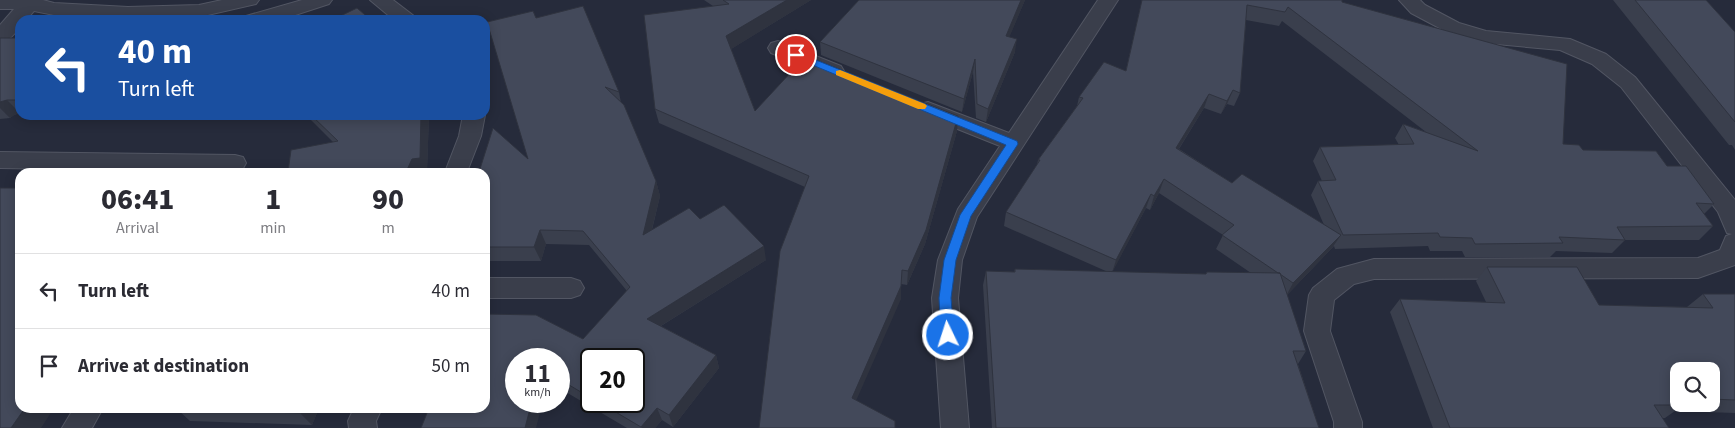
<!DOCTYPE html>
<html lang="en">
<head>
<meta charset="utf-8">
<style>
	:root { --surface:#fff; --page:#f2f2f3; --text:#2b2b33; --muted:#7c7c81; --line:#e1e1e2 }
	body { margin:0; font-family:"Source Sans 3",sans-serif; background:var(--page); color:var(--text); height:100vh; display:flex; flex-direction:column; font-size:19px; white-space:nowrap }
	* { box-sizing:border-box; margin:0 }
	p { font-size:16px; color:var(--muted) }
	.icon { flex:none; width:28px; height:28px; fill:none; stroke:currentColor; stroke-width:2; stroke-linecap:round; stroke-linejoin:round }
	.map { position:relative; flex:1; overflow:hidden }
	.side { position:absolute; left:15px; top:168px; width:475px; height:245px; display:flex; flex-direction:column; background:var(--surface); border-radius:15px; box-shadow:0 2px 12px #0003 }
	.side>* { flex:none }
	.banner { position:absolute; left:15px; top:15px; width:475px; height:105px; border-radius:15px; box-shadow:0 2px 12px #0003; background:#1a4fa0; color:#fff; overflow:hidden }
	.tools { position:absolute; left:1670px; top:362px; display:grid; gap:10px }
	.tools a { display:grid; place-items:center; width:50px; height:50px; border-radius:10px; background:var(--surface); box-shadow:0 2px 12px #0003; font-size:25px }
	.speed { position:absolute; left:505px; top:348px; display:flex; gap:10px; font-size:25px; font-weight:700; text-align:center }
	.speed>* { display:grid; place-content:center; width:65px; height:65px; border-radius:50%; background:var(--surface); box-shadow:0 2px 12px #0003; line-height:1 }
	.speed small { font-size:12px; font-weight:400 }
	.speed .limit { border:2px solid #111; border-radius:8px; background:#fff; color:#111 }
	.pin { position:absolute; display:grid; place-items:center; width:42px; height:42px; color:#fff; margin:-21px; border:2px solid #fff; border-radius:50%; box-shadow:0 1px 5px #0007 }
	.me { position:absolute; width:55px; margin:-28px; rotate:356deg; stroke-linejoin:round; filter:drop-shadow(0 0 4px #0008) }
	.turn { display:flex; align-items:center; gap:18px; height:105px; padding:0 20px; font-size:22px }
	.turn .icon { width:65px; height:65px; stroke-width:2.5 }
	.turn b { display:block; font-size:35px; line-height:42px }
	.eta { display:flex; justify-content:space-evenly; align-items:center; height:85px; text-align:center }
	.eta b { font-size:30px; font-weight:800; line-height:35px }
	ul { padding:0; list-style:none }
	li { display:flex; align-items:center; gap:15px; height:75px; padding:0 20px; border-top:1px solid var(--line) }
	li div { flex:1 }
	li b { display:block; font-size:19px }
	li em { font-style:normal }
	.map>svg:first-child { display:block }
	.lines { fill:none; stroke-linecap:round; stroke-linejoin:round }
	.lane-casing { stroke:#525663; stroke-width:2 }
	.lane { fill:#3a3e4b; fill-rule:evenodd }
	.wall { fill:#3a3f4d; fill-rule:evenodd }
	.shaded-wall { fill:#2f333f }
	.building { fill:#43495a; stroke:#2f333f }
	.route { fill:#1a73e8; stroke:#114b97 }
	.slow { fill:#f59e0b }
</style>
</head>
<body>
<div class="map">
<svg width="1735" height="428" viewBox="0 0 1735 428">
	<rect width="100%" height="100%" fill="#262b3b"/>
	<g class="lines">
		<defs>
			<path id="lane" d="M 0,0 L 43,0 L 54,3 L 128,7 L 199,5 L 222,0 L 259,0 L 256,4 L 199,17 L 128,19 L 54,15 L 34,11 L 26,20 L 20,20 L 20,27 C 14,34 10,41 0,41 L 0,25 L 14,9 L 0,9 Z
				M 302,0 L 332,0 L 329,4 L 280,20 L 243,20 L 246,16 Z
				M 370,0 L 393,0 L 414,16 L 417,20 L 394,20 Z
				M 1098,0 L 1118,0 L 977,217 L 962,260 L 958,298 L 969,428 L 941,428 L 932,298 L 938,260 L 958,209 L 1000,146 L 920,114 L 917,109 L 920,104 L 928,102 L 1009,133 Z
				M 1399,0 L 1420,0 L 1425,5 L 1459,23 L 1486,31 L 1570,39 L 1606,54 L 1635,77 L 1735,200 L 1735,265 L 1698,278 L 1374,279 L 1354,284 L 1334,300 L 1330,331 L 1362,422 L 1362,428 L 1334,428 L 1334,422 L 1304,331 L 1309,295 L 1313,288 L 1337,269 L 1374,259 L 1698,258 L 1720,250 L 1726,236 L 1732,234 L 1727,233 L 1718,212 L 1621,87 L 1592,64 L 1560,50 L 1485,43 L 1445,31 L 1411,13 Z
				M 778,41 L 841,66 L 844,71 L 841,76 L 834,78 L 771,53 L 768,48 L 771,43 Z
				M 463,115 L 485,115 L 481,136 L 467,172 L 445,172 L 459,136 Z
				M 0,152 L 235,155 L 243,157 L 246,163 L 241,172 L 0,168 Z
				M 485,278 L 571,278 L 580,281 L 584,288 L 580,295 L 571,298 L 485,298 Z
				M 74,408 L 103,408 L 92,428 L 62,428 Z
				M 354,408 L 382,408 L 376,421 L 377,428 L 349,428 L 348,421 Z"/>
		</defs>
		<use href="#lane" class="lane-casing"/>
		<use href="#lane" class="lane"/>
	</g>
	<path class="wall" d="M 704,0 L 811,0 L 731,49 L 755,111 L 958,116 L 957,131 L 925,244 L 907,285 L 901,284 L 901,299 L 759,428 L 805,187 L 659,123 L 655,109 L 713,6 Z
		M 859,0 L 1025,0 L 1009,37 L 1015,52 L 986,122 L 976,118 L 973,72 L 962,112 L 821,55 L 820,42 Z
		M 1142,0 L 1342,2 L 1563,144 L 1583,150 L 1667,166 L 1714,204 L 1704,214 L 1713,226 L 1699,240 L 1625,240 L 1612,253 L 1556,251 L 1550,257 L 1465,257 L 1462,251 L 1430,251 L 1428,246 L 1335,249 L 1334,246 L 1287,295 L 1306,351 L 1298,364 L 1319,428 L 992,428 L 983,285 L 986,271 L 1014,272 L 1015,269 L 1108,272 L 1004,226 L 1006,212 L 1037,165 L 1038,160 L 1077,106 L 1079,97 L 1126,70 ZM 1246,20 L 1279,26 L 1282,21 L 1426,132 L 1403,124 L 1395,138 L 1399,145 L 1320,147 L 1313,161 L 1322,181 L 1318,181 L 1311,195 L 1324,225 L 1232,183 L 1179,149 L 1204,108 L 1221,114 L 1227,104 L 1234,106 L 1240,93 ZM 1159,193 L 1223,235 L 1216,249 L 1251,273 L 1207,272 L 1206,274 L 1112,272 L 1146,208 L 1150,210 Z
		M 1613,0 L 1706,0 L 1735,32 L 1735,150 L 1732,145 L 1729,145 Z
		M 536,18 L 619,92 L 621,103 L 656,181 L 660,196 L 652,230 L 700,219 L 766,260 L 661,326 L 716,355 L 719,368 L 673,427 L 662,420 L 655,428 L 627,428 L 559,388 L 559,359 L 421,428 L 583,339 L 627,291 L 589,245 L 546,244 L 541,261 L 485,261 L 485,172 L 528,159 ZM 591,359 L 634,401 L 591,401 Z
		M 0,38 L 20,38 L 20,113 L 14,115 L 10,118 L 0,119 Z
		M 151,115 L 198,115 L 197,116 L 154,119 Z
		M 306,115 L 429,115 L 427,171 L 419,172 L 333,142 Z
		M 1487,267 L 1599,305 L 1687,307 L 1703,294 L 1735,294 L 1735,413 L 1675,411 L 1665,418 L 1662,418 L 1669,428 L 1433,428 L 1390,312 L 1400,299 L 1486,302 L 1476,281 ZM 1679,371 L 1711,371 L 1711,404 L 1679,404 Z
		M 178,408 L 319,408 L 312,425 L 190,421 L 177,409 Z"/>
	<path class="shaded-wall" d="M 787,0 L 811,0 L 728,51 L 726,36 Z
		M 1021,0 L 1025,0 L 1004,50 L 1006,36 Z
		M 1017,39 L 1015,52 L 986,122 L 988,109 Z
		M 975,59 L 973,72 L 962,112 L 964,99 Z
		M 1233,90 L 1227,104 L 1221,114 L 1227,101 Z
		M 1209,94 L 1204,108 L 1171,161 L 1176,148 Z
		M 7,100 L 20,113 L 14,115 L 10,118 L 0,108 L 0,102 Z
		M 421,115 L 429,115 L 427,171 L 419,172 L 406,172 Z
		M 958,116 L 957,131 L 925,244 L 907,285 L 908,271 Z
		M 1164,179 L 1159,193 L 1150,210 L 1154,196 Z
		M 656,181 L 660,196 L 647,249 L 643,235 Z
		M 1151,194 L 1146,208 L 1112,273 L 1116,260 Z
		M 540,230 L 546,244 L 541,261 L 534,247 Z
		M 1341,235 L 1332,248 L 1286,296 L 1293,283 Z
		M 764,246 L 766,260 L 651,332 L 647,319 Z
		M 901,286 L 901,299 L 852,410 L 852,398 Z
		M 716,355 L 719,368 L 673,427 L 669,415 Z
		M 532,401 L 543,401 L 536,428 L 525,428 Z
		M 25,408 L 54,408 L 41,428 L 11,428 Z
		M 303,408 L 319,408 L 312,425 L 300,413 Z
		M 657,408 L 662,420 L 655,428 L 642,428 L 641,427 Z"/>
	<path class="building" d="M 723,0 L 787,0 L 726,36 L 755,111 L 806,56 L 958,116 L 926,230 L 908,271 L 902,270 L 901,286 L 852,398 L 895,421 L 895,428 L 759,428 L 780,251 L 809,176 L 655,109 L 644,15 L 729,4 Z
		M 859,0 L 1021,0 L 1006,36 L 1017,39 L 988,109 L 977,104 L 975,59 L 964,99 L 820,42 Z
		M 1142,0 L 1342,0 L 1342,2 L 1567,64 L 1563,144 L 1579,145 L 1583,150 L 1656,151 L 1667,166 L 1686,166 L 1714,204 L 1696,203 L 1713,226 L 1617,227 L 1625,240 L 1559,237 L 1563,243 L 1475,244 L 1472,238 L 1440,237 L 1438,233 L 1343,235 L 1318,181 L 1336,180 L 1320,147 L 1414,144 L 1403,124 L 1478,151 L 1288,7 L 1285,12 L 1247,5 L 1240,93 L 1233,90 L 1227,101 L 1209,94 L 1176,148 L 1232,183 L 1242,174 L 1341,235 L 1293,283 L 1280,274 L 1280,273 L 1278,273 L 1222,235 L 1234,225 L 1164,179 L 1154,196 L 1151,194 L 1116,260 L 1006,212 L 1040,160 L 1038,160 L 1083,98 L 1079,97 L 1104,62 L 1126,71 Z
		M 1635,0 L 1706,0 L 1735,32 L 1735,122 Z
		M 583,6 L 619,92 L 605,87 L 624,105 L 656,181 L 643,235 L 689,208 L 700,219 L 724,205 L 764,246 L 647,319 L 716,355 L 669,415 L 657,408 L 641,427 L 597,401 L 634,401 L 634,359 L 591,359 L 591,398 L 559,379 L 559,359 L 516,359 L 516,401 L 532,401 L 525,428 L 421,428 L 429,408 L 485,408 L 485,314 L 536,315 L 583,339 L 630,287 L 583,231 L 540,230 L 534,247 L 485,247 L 485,172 L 479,172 L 493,128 L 528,159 L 487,22 L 533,11 L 536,18 Z
		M 357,8 L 371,20 L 332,20 Z
		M 0,38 L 20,38 L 20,100 L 7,100 L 0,102 Z
		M 311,115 L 421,115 L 420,158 L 412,159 L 406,172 L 288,172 L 291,150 L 338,141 Z
		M 0,188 L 20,188 L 20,408 L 25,408 L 11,428 L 0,428 Z
		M 1487,267 L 1577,267 L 1599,305 L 1713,308 L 1703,294 L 1735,294 L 1735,400 L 1711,399 L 1711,371 L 1679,371 L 1679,398 L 1678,398 L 1679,404 L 1681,404 L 1682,405 L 1654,405 L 1669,428 L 1450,428 L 1400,299 L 1505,303 Z
		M 1015,269 L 1206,274 L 1207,272 L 1280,273 L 1306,351 L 1293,351 L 1319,428 L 996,428 L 986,271 L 1015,272 Z
		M 178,408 L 303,408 L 300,413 L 177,409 Z"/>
	<path class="route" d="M 796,52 L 1017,141 L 1018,144 L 971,216 L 956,260 L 951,298 L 954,335 L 952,339 L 948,340 L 943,339 L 941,335 L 939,298 L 944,260 L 960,215 L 1006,145 L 793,57 L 793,53 Z"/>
	<path class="slow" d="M 840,70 L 925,104 L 927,106 L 925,109 L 918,109 L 836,75 L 836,71 Z"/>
</svg>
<div class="tools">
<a><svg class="icon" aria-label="search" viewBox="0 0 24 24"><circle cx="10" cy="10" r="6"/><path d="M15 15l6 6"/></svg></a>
</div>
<div class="speed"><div>11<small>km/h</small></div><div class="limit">20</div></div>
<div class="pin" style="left:796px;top:55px;background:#d93025"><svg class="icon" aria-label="arrive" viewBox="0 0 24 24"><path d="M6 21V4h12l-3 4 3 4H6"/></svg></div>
<svg class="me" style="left:948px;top:335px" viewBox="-20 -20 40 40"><circle r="17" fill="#1a73e8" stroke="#fff" stroke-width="3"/><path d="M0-11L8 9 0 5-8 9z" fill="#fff"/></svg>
<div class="banner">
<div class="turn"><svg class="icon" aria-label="left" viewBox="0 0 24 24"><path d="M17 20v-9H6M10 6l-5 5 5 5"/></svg><div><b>40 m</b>Turn left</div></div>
</div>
<section class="side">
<div class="eta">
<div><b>06:41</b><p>Arrival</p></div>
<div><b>1</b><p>min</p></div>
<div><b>90</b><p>m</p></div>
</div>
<ul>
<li><svg class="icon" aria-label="left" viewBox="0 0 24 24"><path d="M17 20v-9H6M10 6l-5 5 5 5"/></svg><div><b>Turn left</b></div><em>40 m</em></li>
<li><svg class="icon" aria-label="arrive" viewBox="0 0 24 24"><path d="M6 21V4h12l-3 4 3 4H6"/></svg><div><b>Arrive at destination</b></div><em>50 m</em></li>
</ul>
</section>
</div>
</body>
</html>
